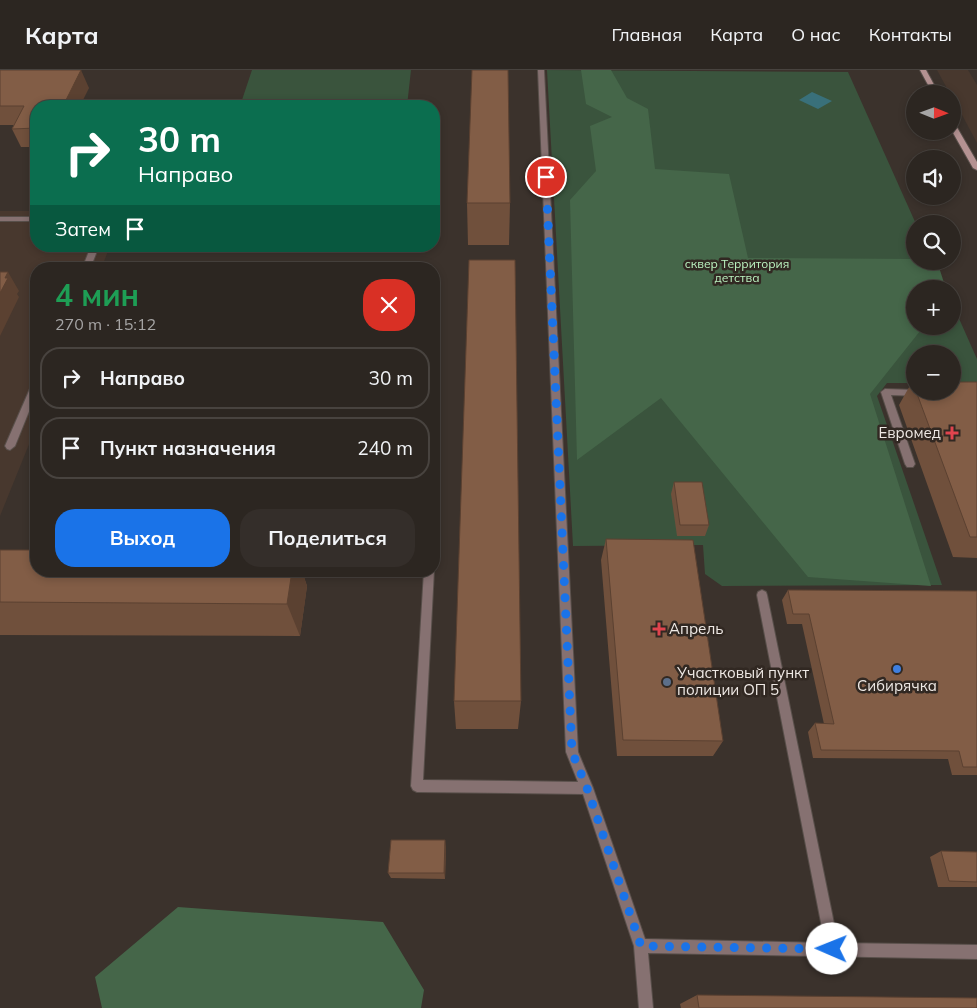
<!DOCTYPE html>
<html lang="ru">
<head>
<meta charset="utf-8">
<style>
	:root { --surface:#2c2621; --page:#342e2a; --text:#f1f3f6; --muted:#a6a5a5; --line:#48433f; --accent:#1a73e8 }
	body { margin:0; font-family:Mulish,sans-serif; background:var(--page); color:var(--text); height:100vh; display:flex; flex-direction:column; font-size:19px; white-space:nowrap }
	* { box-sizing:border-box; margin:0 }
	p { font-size:16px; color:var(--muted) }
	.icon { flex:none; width:28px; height:28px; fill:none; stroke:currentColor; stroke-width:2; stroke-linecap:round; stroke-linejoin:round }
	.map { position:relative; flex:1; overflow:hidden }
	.details { position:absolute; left:30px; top:192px; width:410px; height:315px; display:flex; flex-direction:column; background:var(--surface); border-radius:20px; box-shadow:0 2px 8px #0003,0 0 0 1px var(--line) }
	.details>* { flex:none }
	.guide { position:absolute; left:30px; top:30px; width:410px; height:152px; border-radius:20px; box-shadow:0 2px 8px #0003,0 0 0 1px var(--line); background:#0b6e4f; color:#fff; overflow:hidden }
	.needle { width:32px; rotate:91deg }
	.controls { position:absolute; left:906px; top:15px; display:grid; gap:10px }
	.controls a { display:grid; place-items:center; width:55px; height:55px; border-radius:50%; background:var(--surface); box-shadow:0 2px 8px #0003,0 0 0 1px var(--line); font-size:25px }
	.pin { position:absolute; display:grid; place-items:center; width:42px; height:42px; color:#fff; margin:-21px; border:2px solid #fff; border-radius:50%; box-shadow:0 1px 5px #0007 }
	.me { position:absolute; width:55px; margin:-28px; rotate:271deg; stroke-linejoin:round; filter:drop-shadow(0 0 4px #0008) }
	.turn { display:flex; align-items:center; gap:18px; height:105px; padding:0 25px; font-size:22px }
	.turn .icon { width:65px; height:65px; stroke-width:2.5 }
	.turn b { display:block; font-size:35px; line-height:42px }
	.then { display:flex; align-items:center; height:48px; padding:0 25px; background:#0003; gap:10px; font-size:19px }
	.round { display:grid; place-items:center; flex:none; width:52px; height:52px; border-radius:20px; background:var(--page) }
	.headline { display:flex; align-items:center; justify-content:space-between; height:85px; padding:0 25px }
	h1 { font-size:30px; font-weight:700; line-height:38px; color:#1e9e55 }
	.cta { display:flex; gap:10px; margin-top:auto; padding:10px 25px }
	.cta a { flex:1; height:58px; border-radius:20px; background:var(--accent); color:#fff; font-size:20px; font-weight:700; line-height:58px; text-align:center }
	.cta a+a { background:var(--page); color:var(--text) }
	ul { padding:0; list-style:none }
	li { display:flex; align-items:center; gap:15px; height:62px; margin:0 10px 8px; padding:0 15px; border:2px solid var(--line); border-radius:20px }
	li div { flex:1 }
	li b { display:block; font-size:19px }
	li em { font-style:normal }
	header { display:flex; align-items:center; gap:30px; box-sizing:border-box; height:70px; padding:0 25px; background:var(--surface); border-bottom:1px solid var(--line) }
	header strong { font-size:24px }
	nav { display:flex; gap:28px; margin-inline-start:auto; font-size:18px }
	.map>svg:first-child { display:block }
	.built { fill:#48382e }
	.green { fill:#3a543d }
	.forest { fill:#456649 }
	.water { fill:#39707a }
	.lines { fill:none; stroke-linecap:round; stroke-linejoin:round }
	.service-casing { stroke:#584f4a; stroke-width:2 }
	.secondary-casing { stroke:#584f4a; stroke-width:2 }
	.service { fill:#867171; fill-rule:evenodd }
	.secondary { fill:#b49292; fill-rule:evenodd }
	.wall { fill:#70503c }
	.shaded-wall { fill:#5b4131 }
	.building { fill:#825d46; stroke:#5b4131 }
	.route { stroke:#1a73e8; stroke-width:9; stroke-dasharray:0 16.2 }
	.health-dot { fill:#e0444e; stroke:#312822; stroke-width:2 }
	.shop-dot { fill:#3f7fe0; stroke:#312822; stroke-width:2 }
	.service-dot { fill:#5c6f8a; stroke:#312822; stroke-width:2 }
	.labels { text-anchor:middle; stroke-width:5; stroke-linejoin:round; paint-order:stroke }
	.far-park-label { font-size:12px; fill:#bbf3c0; stroke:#312822 }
	.poi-label { font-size:15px; fill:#efe9e5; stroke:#312822; text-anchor:start }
</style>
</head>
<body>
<header>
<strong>Карта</strong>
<nav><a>Главная</a><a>Карта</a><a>О нас</a><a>Контакты</a></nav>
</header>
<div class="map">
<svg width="977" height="938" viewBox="0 0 977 938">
	<rect width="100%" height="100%" fill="#3b322c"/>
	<path class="built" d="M 937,0 L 968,0 L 977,15 L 977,73 L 953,28 L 952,24 L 950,24 Z
		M 0,141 L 36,141 L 36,176 L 110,176 L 101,199 L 36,199 L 36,357 L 0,446 Z"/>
	<path class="green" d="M 252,0 L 411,0 L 407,36 L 240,36 Z
		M 547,0 L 848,2 L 916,154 L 915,256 L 952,256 L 953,235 L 977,289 L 977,313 L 953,313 L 952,284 L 915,284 L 915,313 L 887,313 L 877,326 L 942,515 L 722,516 L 705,504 L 703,475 L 573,476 Z"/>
	<path class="forest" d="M 581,0 L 611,0 L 627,28 L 648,39 L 655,99 L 729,104 L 748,188 L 915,189 L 915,191 L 937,191 L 946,219 L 915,219 L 915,256 L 924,256 L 870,324 L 931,516 L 808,507 L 661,328 L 577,390 L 570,130 L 596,101 L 590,56 L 612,47 L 586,34 Z
		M 178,837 L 383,852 L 424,920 L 421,938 L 102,938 L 95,907 Z"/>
	<path class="water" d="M 812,22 L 832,31 L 818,39 L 799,30 Z"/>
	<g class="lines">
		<defs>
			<path id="service" d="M 538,0 L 544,0 L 578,682 L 593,718 L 645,869 L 825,873 L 757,525 L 758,522 L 762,520 L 766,522 L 767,525 L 838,873 L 977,875 L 977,889 L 648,883 L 653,938 L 639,938 L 634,876 L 583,724 L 417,722 L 413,720 L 411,716 L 424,501 L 434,500 L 423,710 L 578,712 L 566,682 Z
				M 0,147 L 36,147 L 36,151 L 0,151 Z
				M 91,176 L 99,176 L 90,199 L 82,199 Z
				M 36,311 L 36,324 L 15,376 L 10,380 L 7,379 L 5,376 L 32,314 Z
				M 885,319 L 915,320 L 915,321 L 922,321 L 923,323 L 919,326 L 891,325 L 915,394 L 913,397 L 907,397 L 905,394 L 881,322 Z"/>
			<path id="secondary" d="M 920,0 L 926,0 L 939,24 L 933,24 Z
				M 952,52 L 955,54 L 977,92 L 977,100 L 973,98 L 952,61 Z"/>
		</defs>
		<use href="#service" class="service-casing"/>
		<use href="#secondary" class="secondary-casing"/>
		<use href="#service" class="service"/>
		<use href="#secondary" class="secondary"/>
	</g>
	<path class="wall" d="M 0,0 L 89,18 L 36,36 L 36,77 L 21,77 L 12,59 L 14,55 L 0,55 Z
		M 467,133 L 510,133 L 509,175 L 468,175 Z
		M 912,312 L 915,312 L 915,321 L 952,321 L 977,312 L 977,488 L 953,487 L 899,335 Z
		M 674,412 L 709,455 L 705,466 L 677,466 L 671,424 Z
		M 606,469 L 723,671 L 713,686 L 617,686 L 601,490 Z
		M 0,480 L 36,501 L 302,501 L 307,516 L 300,566 L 0,565 Z
		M 788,520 L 977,521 L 977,705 L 952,705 L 948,689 L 813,688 L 808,662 L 815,653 L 824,654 L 802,554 L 787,554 L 782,530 Z
		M 454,631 L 521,631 L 518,659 L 456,659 Z
		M 446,776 L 445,809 L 391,808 L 388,803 Z
		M 941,781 L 977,782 L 977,817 L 938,817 L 930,787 Z
		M 697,925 L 977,938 L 681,938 L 680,934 Z"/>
	<path class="shaded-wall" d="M 81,0 L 89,18 L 80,36 L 63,36 Z
		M 8,202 L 19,221 L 17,224 L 19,227 L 0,266 L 0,223 L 5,208 Z
		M 292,501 L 302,501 L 307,516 L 300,566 L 287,534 Z
		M 445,770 L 446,776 L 445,809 L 444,803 Z"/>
	<path class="building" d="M 0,0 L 81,0 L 63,36 L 36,36 L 36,58 L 12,59 L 24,36 L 0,36 Z
		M 472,0 L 508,0 L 510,133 L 467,133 Z
		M 469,190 L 515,190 L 521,631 L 454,631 Z
		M 0,202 L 8,202 L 5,208 L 8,208 L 0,223 Z
		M 912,312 L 915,312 L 915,319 Z
		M 952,312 L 977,312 L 977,467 L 970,467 L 916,321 L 952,321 Z
		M 674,412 L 702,412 L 709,455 L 680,455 Z
		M 606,469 L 693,470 L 723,671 L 623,670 Z
		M 0,480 L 36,480 L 36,501 L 292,501 L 287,534 L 0,532 Z
		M 788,520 L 977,521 L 977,697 L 963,697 L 959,681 L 821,680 L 815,653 L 834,654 L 809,544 L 793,544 Z
		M 391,770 L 445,770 L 444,803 L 388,803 Z
		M 941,781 L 977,782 L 977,812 L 949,811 Z
		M 697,925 L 977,928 L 977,938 L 699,938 Z"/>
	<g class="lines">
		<path class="route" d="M 546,107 L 572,682 L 587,718 L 641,876 L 832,879"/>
	</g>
	<g class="health-dot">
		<path d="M949.5 355.5h5v5h5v5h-5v5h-5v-5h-5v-5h5z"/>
		<path d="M656.5 551.5h5v5h5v5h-5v5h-5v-5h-5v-5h5z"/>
	</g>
	<circle class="shop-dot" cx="897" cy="599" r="5"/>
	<circle class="service-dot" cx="667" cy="612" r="5"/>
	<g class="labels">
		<g class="far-park-label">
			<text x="737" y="198">сквер Территория<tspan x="737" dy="14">детства</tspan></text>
		</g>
		<g class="poi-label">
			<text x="941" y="368" text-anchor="end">Евромед</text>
			<text x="669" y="564">Апрель</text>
			<text x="677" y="608">Участковый пункт<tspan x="677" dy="17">полиции ОП 5</tspan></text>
			<text x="897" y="621" text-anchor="middle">Сибирячка</text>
		</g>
	</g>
</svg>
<div class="controls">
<a><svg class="needle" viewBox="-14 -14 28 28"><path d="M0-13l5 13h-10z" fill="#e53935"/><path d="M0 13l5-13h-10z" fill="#a6a5a5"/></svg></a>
<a><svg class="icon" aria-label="sound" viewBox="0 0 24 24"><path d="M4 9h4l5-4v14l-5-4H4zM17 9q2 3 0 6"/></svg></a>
<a><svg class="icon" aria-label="search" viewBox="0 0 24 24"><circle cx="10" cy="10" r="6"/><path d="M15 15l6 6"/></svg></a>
<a>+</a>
<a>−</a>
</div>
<div class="pin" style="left:546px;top:107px;background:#d93025"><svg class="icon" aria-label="arrive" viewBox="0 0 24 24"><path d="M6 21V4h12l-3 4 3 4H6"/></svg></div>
<svg class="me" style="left:832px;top:879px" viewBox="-20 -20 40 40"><circle r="19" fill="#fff"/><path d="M0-13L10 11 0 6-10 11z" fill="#1a73e8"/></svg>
<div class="guide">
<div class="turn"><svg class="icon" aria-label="right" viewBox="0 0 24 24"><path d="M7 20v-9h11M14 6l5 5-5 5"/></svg><div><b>30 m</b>Направо</div></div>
<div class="then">Затем<svg class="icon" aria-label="arrive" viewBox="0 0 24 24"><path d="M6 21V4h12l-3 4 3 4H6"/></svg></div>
</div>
<section class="details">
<div class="headline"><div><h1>4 мин</h1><p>270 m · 15:12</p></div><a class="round" style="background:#d93025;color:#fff"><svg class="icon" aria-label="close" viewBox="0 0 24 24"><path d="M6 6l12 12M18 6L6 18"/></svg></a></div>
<ul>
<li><svg class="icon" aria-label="right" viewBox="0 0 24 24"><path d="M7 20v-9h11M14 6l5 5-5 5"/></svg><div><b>Направо</b></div><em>30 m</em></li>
<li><svg class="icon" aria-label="arrive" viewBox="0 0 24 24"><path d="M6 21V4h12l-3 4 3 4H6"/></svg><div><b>Пункт назначения</b></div><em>240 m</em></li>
</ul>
<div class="cta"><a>Выход</a><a>Поделиться</a></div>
</section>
</div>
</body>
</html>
